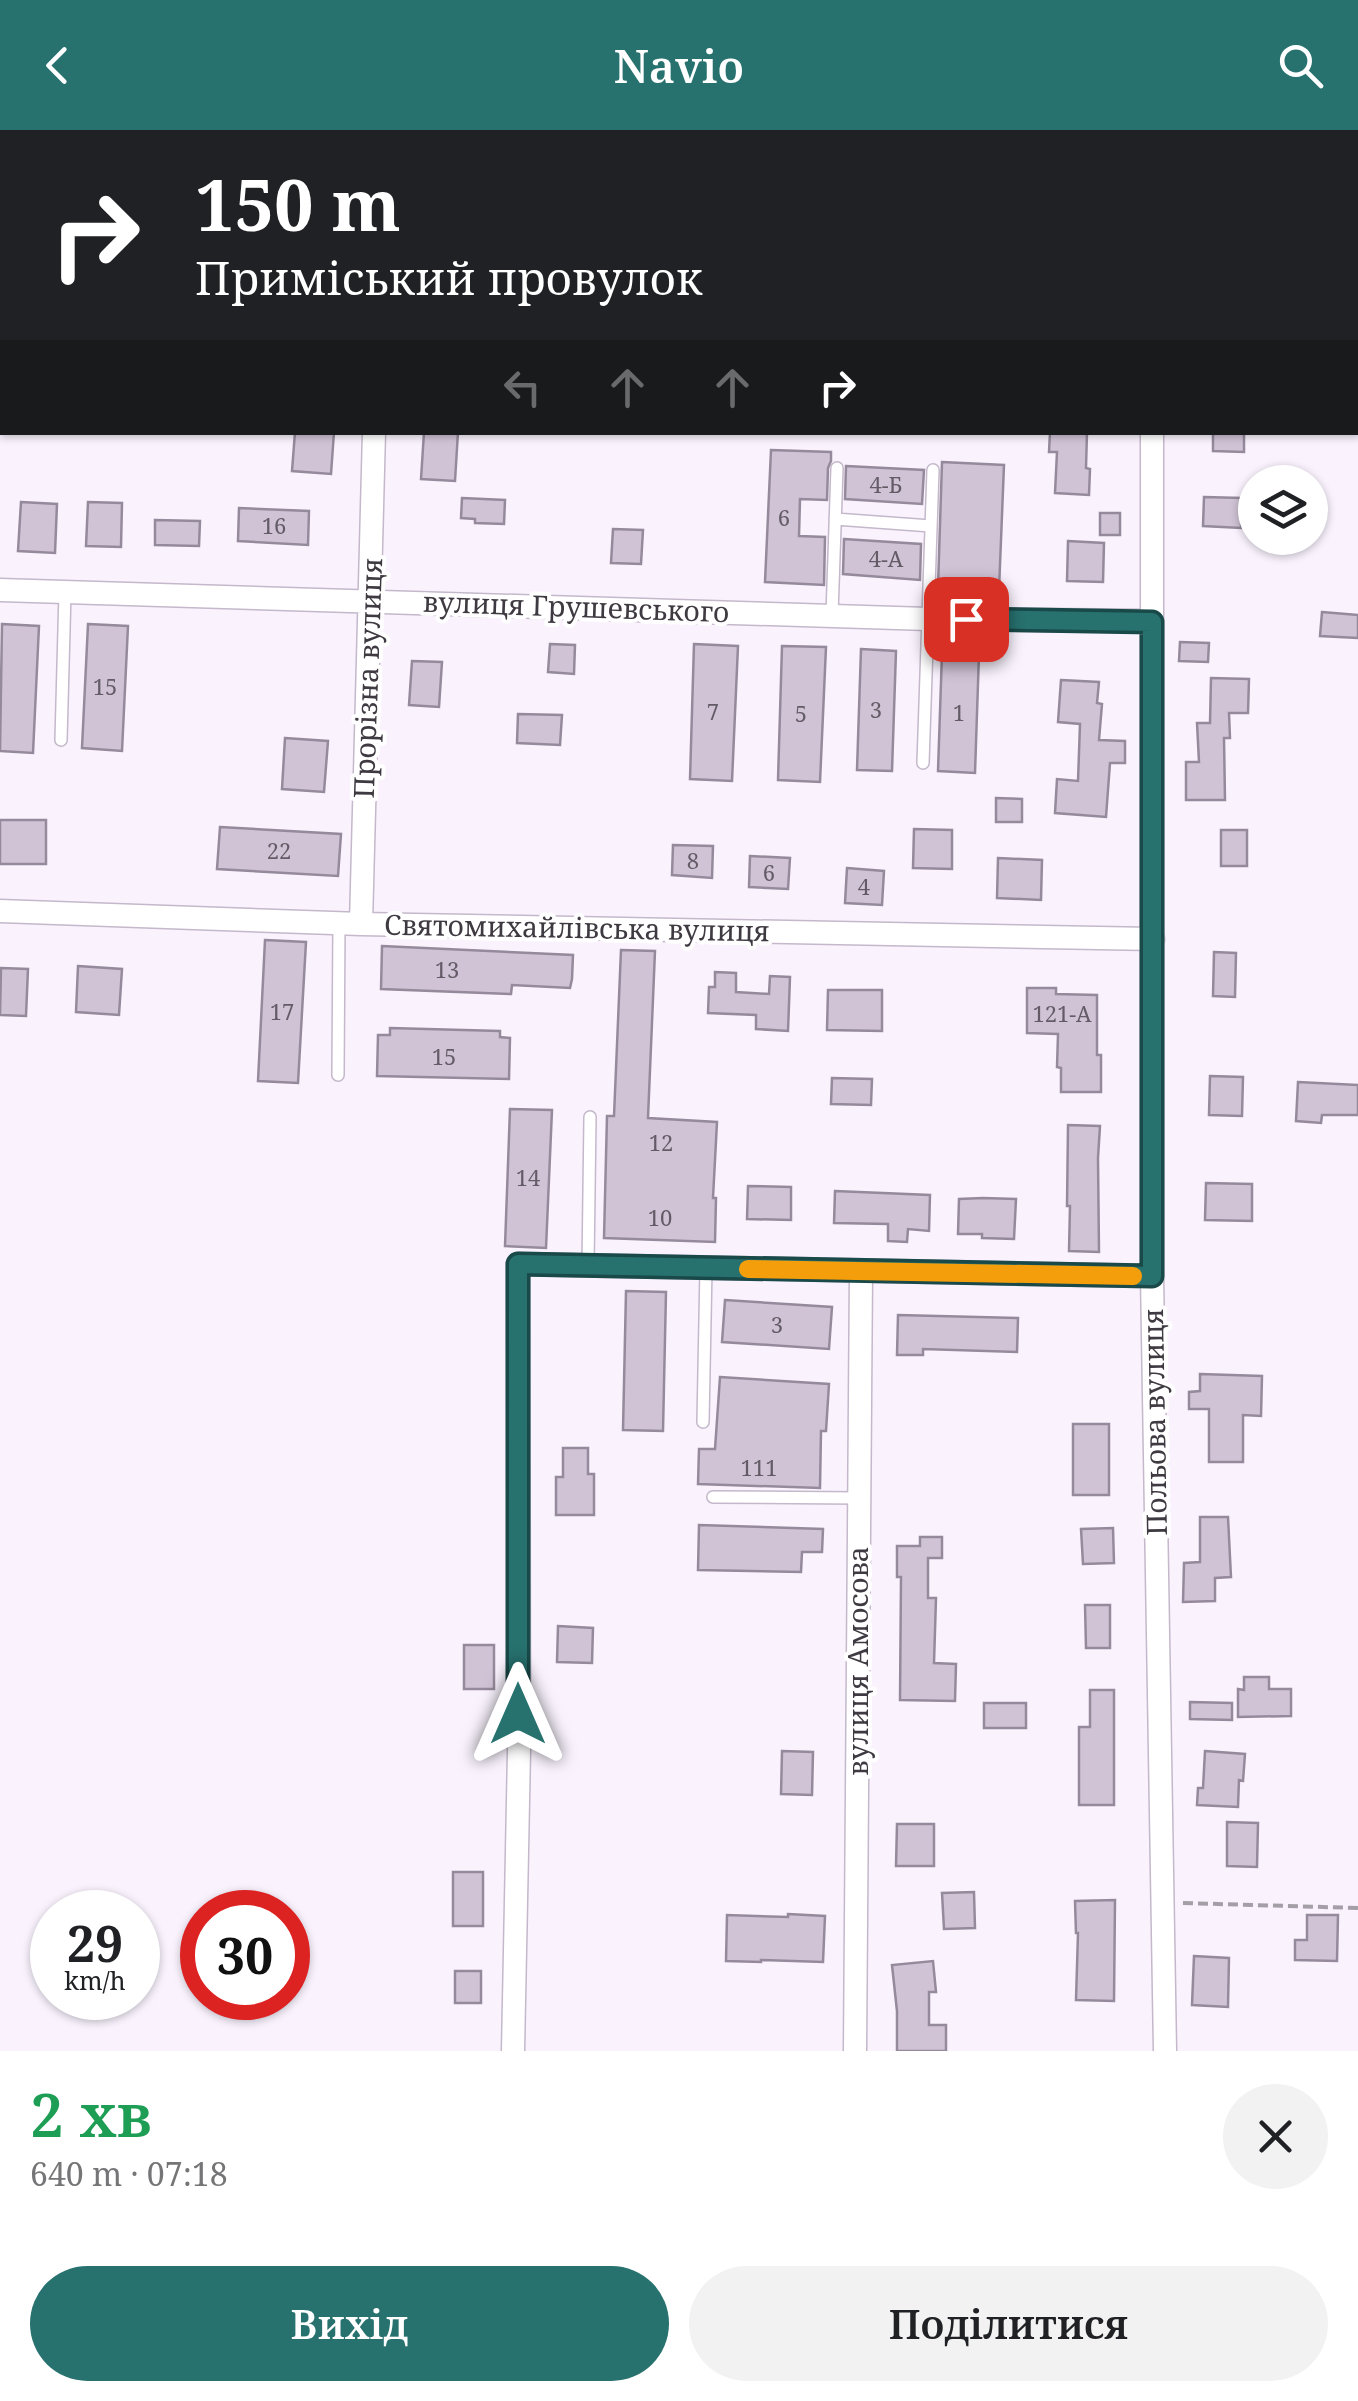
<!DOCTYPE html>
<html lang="uk">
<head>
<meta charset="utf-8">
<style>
	:root { --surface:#fff; --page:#f2f2f2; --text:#202124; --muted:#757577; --accent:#27716f }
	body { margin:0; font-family:"Noto Serif",serif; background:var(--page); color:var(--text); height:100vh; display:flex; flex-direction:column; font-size:38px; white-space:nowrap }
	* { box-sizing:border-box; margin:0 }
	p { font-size:32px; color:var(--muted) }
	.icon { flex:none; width:55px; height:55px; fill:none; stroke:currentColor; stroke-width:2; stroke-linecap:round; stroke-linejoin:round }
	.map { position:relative; height:1921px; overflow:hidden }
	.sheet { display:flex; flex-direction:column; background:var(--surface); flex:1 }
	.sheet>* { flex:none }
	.guide { position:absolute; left:0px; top:0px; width:1360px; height:305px; box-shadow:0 2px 8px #0004; background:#202124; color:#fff; overflow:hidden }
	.controls { position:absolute; left:1238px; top:335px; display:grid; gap:20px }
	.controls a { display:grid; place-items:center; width:90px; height:90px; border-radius:50%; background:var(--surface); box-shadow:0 2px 8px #0004; font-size:50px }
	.speed { position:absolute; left:30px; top:1760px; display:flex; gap:20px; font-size:50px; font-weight:700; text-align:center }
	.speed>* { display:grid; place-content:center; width:130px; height:130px; border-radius:50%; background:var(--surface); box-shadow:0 2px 8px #0004; line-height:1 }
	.speed small { font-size:25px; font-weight:400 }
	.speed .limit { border:15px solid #d22; background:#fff; color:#111 }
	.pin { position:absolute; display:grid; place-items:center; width:85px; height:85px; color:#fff; margin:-42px; border-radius:20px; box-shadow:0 5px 15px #0006 }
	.me { position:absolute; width:110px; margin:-55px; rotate:0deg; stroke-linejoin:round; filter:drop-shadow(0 0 8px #0008) }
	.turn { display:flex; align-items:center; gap:35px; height:210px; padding:0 30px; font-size:45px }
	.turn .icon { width:130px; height:130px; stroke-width:2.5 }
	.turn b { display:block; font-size:70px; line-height:85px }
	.lanes { display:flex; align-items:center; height:95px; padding:0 30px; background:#0003; justify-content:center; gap:50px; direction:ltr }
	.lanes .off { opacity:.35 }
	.round { display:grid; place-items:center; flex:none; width:105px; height:105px; border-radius:52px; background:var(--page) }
	.overview { display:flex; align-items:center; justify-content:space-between; height:170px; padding:0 30px }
	h1 { font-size:60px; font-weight:600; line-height:75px; color:#1e9e55 }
	.primary-button { display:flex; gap:20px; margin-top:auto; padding:20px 30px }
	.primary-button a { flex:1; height:115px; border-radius:60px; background:var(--accent); color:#fff; font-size:40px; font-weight:600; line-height:115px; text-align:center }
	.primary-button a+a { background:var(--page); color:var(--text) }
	header { display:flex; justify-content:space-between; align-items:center; height:130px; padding:0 30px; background:var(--accent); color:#fff; font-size:45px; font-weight:600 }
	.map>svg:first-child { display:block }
	.building { fill:#d0c3d6; stroke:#958a9b; stroke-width:2.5 }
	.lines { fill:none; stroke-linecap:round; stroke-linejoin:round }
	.lane-casing { stroke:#c4b8ca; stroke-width:14 }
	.street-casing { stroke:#c4b8ca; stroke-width:25 }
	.path { stroke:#a49ea7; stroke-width:4; stroke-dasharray:10 5; stroke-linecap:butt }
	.lane { stroke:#fff; stroke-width:11 }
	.street { stroke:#fff; stroke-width:22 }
	.route-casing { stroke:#194948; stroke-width:25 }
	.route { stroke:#27716f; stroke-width:18 }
	.slow { stroke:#f59e0b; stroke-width:18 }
	.labels { text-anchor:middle; stroke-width:8; stroke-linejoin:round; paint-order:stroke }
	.number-label { font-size:22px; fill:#635c66 }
	.street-label { font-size:28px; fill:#3f3a41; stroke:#fff }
</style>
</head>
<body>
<header><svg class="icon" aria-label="back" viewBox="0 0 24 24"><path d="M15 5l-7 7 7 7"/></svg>Navio<svg class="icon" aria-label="search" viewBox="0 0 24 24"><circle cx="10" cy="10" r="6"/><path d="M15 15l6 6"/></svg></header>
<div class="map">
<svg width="1358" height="1921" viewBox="0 0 1358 1921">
	<rect width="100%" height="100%" fill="#faf3fe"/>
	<path class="building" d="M 295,302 L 334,302 L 331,344 L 292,341 Z
		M 424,302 L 458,302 L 455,351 L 421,349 Z
		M 1050,302 L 1087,302 L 1086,338 L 1090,339 L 1089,365 L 1055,363 L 1057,322 L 1049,322 Z
		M 1213,302 L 1244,302 L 1244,322 L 1213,321 Z
		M 771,320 L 831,322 L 831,331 L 828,338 L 827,370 L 800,369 L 799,406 L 825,407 L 824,455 L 765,452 Z
		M 942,332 L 1004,335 L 999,460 L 938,457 Z
		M 846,336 L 924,340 L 922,374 L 845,369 Z
		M 1204,367 L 1242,368 L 1241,398 L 1203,396 Z
		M 462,368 L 505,370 L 504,394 L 475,393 L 475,389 L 461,388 Z
		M 21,372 L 57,374 L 55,423 L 18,421 Z
		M 88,372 L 122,373 L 121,417 L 86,416 Z
		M 239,378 L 309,381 L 308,415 L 238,411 Z
		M 1100,383 L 1120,383 L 1120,405 L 1100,405 Z
		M 155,390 L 200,391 L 199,416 L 155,415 Z
		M 613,399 L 643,400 L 641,434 L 611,433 Z
		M 844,409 L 921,414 L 920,450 L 843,444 Z
		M 1068,411 L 1104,413 L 1103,452 L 1067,451 Z
		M 1322,482 L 1358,485 L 1358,508 L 1320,506 Z
		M 2,494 L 39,496 L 33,623 L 0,621 Z
		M 88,494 L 128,496 L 122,621 L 82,618 Z
		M 1180,512 L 1209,513 L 1208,532 L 1179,531 Z
		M 550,514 L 575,515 L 574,544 L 548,542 Z
		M 694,514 L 738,516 L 732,651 L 690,649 Z
		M 782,516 L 826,517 L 820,652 L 778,650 Z
		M 861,519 L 896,521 L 892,641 L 857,640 Z
		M 942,523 L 979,524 L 975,643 L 938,641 Z
		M 412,531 L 442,532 L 439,577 L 409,575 Z
		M 1211,548 L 1249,549 L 1248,583 L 1229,583 L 1230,608 L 1224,608 L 1225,670 L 1186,670 L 1186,632 L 1199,632 L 1197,593 L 1210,593 Z
		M 1061,550 L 1099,552 L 1097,573 L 1102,574 L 1099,610 L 1125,611 L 1125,633 L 1110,633 L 1106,687 L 1055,683 L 1057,649 L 1078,651 L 1080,594 L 1058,592 Z
		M 518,584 L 562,585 L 560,615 L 517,613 Z
		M 285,608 L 328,611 L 324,662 L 282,659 Z
		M 996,668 L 1022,669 L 1022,692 L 996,692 Z
		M 0,690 L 46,690 L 46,734 L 0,734 Z
		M 220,697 L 341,704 L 338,746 L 217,739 Z
		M 914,699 L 952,700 L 952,739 L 913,738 Z
		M 1221,700 L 1247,700 L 1247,736 L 1221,736 Z
		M 673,715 L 713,716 L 712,748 L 672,745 Z
		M 750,726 L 790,728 L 788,759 L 749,757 Z
		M 998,728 L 1042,730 L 1041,770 L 997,768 Z
		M 847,738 L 884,741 L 882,775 L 845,773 Z
		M 265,810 L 306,812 L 298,953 L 258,951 Z
		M 382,816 L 573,825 L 572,849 L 570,858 L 512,855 L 511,864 L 381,859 Z
		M 621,820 L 655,821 L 648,988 L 717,992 L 713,1068 L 716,1068 L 715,1112 L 604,1108 L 607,986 L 614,986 Z
		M 1214,822 L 1236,823 L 1235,867 L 1213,866 Z
		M 78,836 L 122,839 L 119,885 L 76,882 Z
		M 1,838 L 28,839 L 26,886 L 0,885 Z
		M 715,842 L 736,843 L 736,862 L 769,864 L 770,846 L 790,847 L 788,901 L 756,899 L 756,885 L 708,883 L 709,857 L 715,857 Z
		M 1027,858 L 1056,858 L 1056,864 L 1097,865 L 1097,925 L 1101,925 L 1101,962 L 1061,962 L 1061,938 L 1057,937 L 1058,904 L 1027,903 Z
		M 828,860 L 882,860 L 882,901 L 827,900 Z
		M 390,898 L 500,901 L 500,907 L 510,908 L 509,949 L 377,946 L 378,905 L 390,905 Z
		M 1210,946 L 1243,947 L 1242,986 L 1209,985 Z
		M 832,948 L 872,949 L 871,975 L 831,974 Z
		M 1298,952 L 1358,955 L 1358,985 L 1322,985 L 1321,993 L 1296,991 Z
		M 510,979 L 552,980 L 546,1118 L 505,1116 Z
		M 1068,995 L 1100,996 L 1098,1028 L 1099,1122 L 1069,1121 L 1070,1076 L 1067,1076 Z
		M 1206,1053 L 1252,1054 L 1252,1091 L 1205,1090 Z
		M 748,1056 L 791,1057 L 791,1090 L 747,1089 Z
		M 835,1061 L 930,1065 L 929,1101 L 908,1099 L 907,1112 L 888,1111 L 888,1094 L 834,1093 Z
		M 983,1068 L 1016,1069 L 1014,1109 L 982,1108 L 982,1104 L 958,1104 L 959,1069 Z
		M 626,1161 L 666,1162 L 663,1301 L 623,1300 Z
		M 725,1170 L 832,1177 L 829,1219 L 722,1212 Z
		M 898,1185 L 1018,1188 L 1017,1222 L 923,1219 L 923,1225 L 897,1225 Z
		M 1200,1244 L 1262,1246 L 1261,1286 L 1243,1285 L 1243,1332 L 1209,1332 L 1209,1279 L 1189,1279 L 1189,1262 L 1200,1261 Z
		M 720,1247 L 829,1254 L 826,1301 L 821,1301 L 820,1358 L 698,1354 L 699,1319 L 715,1319 Z
		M 1073,1294 L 1109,1294 L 1109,1365 L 1073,1365 Z
		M 563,1318 L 588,1318 L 588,1344 L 594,1344 L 594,1385 L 556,1385 L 556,1347 L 563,1347 Z
		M 1200,1387 L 1228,1387 L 1231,1447 L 1215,1448 L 1215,1471 L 1183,1472 L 1184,1433 L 1200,1432 Z
		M 699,1395 L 823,1399 L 822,1422 L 802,1422 L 801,1442 L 698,1440 Z
		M 1113,1398 L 1114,1433 L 1083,1434 L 1081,1399 Z
		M 920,1407 L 942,1407 L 942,1428 L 928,1428 L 928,1468 L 936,1468 L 934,1533 L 956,1534 L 955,1571 L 900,1570 L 901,1447 L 897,1447 L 897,1416 L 920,1416 Z
		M 1085,1475 L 1110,1475 L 1110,1518 L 1086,1518 Z
		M 558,1496 L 593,1498 L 592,1533 L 557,1532 Z
		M 464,1515 L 494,1515 L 494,1559 L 464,1559 Z
		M 1244,1547 L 1269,1547 L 1269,1559 L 1291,1559 L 1291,1586 L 1238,1587 L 1238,1559 L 1244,1560 Z
		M 1090,1560 L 1114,1560 L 1114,1675 L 1079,1675 L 1079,1597 L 1090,1597 Z
		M 1190,1572 L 1232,1573 L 1232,1590 L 1190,1589 Z
		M 984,1573 L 1026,1573 L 1026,1598 L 984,1598 Z
		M 782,1621 L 813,1622 L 812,1665 L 781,1664 Z
		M 1205,1621 L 1245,1624 L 1243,1651 L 1239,1650 L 1238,1677 L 1197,1675 L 1198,1658 L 1203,1658 Z
		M 1227,1692 L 1258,1693 L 1257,1737 L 1227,1736 Z
		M 897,1694 L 934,1694 L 934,1736 L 896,1736 Z
		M 453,1742 L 483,1742 L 483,1796 L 453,1796 Z
		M 974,1762 L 975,1798 L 944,1799 L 942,1763 Z
		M 1115,1770 L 1114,1871 L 1076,1870 L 1078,1803 L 1076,1803 L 1075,1771 Z
		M 788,1784 L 825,1786 L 823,1832 L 761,1830 L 761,1832 L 726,1831 L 727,1785 L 788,1787 Z
		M 1307,1785 L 1338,1785 L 1337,1831 L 1295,1830 L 1295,1810 L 1307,1810 Z
		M 1194,1826 L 1229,1828 L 1228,1877 L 1192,1875 Z
		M 933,1831 L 936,1862 L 929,1862 L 929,1895 L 946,1895 L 946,1921 L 897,1921 L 897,1881 L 892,1835 Z
		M 455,1841 L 481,1841 L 481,1873 L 455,1873 Z"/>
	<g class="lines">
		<defs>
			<path id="lane" d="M 835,389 L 931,396
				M 832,485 L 837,338
				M 61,610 L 65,462
				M 923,633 L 933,340
				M 338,945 L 339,792
				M 588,1136 L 590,987
				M 703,1292 L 706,1138
				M 713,1367 L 859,1368"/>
			<path id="street" d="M 381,2 L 381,0
				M 1154,2 L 1154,0
				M 0,139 L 2,139
				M 1152,302 L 1152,1146 L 1165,1921
				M 0,460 L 928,489 L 1152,491
				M 0,781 L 361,794 L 1153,809
				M 361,794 L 374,302
				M 513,1921 L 519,1621 L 518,1134 L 1152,1146
				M 855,1921 L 861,1142"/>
		</defs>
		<use href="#lane" class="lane-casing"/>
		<use href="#street" class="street-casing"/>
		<path class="path" d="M 1183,1773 L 1358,1778"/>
		<use href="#lane" class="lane"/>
		<use href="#street" class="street"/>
	</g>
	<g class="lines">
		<defs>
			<path id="route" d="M 518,1584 L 518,1134 L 1152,1146 L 1152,492 L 966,489"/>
		</defs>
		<use href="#route" class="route-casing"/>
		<use href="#route" class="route"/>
		<path class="slow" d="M 748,1139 L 1133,1146"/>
	</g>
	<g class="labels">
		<g class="number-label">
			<text x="886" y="363">4-Б</text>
			<text x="784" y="396">6</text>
			<text x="274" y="404">16</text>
			<text x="886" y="437">4-А</text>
			<text x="105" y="565">15</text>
			<text x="876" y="588">3</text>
			<text x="713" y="590">7</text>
			<text x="959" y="591">1</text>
			<text x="801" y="592">5</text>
			<text x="279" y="729">22</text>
			<text x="693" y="739">8</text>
			<text x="769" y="751">6</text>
			<text x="864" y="765">4</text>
			<text x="447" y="848">13</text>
			<text x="282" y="890">17</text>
			<text x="1062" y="892">121-А</text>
			<text x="444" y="935">15</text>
			<text x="661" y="1021">12</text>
			<text x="528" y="1056">14</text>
			<text x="660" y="1096">10</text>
			<text x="777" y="1203">3</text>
			<text x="759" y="1346">111</text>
		</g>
		<g class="street-label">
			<text transform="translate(576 477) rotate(2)" y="10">вулиця Грушевського</text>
			<text transform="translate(368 548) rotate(-88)" y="10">Прорізна вулиця</text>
			<text transform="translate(577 798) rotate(1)" y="10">Святомихайлівська вулиця</text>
			<text transform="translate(1155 1292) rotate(-91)" y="10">Польова вулиця</text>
			<text transform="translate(858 1531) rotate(-90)" y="10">вулиця Амосова</text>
		</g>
	</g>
</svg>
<div class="controls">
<a><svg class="icon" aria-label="layers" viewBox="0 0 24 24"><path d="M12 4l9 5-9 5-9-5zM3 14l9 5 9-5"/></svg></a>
</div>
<div class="speed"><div>29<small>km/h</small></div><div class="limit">30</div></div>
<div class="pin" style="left:966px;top:489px;background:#d93025"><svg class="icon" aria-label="arrive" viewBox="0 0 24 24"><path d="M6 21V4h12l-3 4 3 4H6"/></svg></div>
<svg class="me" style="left:518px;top:1584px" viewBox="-20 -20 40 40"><path d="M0-17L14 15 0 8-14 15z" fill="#27716f" stroke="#fff" stroke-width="4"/></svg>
<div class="guide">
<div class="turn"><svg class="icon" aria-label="right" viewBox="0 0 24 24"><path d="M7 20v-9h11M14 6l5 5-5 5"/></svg><div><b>150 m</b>Приміський провулок</div></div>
<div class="lanes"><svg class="icon off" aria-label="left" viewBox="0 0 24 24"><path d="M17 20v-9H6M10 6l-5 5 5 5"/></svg><svg class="icon off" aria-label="ahead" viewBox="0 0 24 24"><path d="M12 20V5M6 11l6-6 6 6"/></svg><svg class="icon off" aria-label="ahead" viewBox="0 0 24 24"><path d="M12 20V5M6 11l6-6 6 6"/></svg><svg class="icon" aria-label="right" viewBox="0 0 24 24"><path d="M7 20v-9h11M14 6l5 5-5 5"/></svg></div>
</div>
</div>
<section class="sheet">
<div class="overview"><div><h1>2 хв</h1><p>640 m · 07:18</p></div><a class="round"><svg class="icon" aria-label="close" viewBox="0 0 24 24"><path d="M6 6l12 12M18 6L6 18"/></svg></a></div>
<div class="primary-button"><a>Вихід</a><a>Поділитися</a></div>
</section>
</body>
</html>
